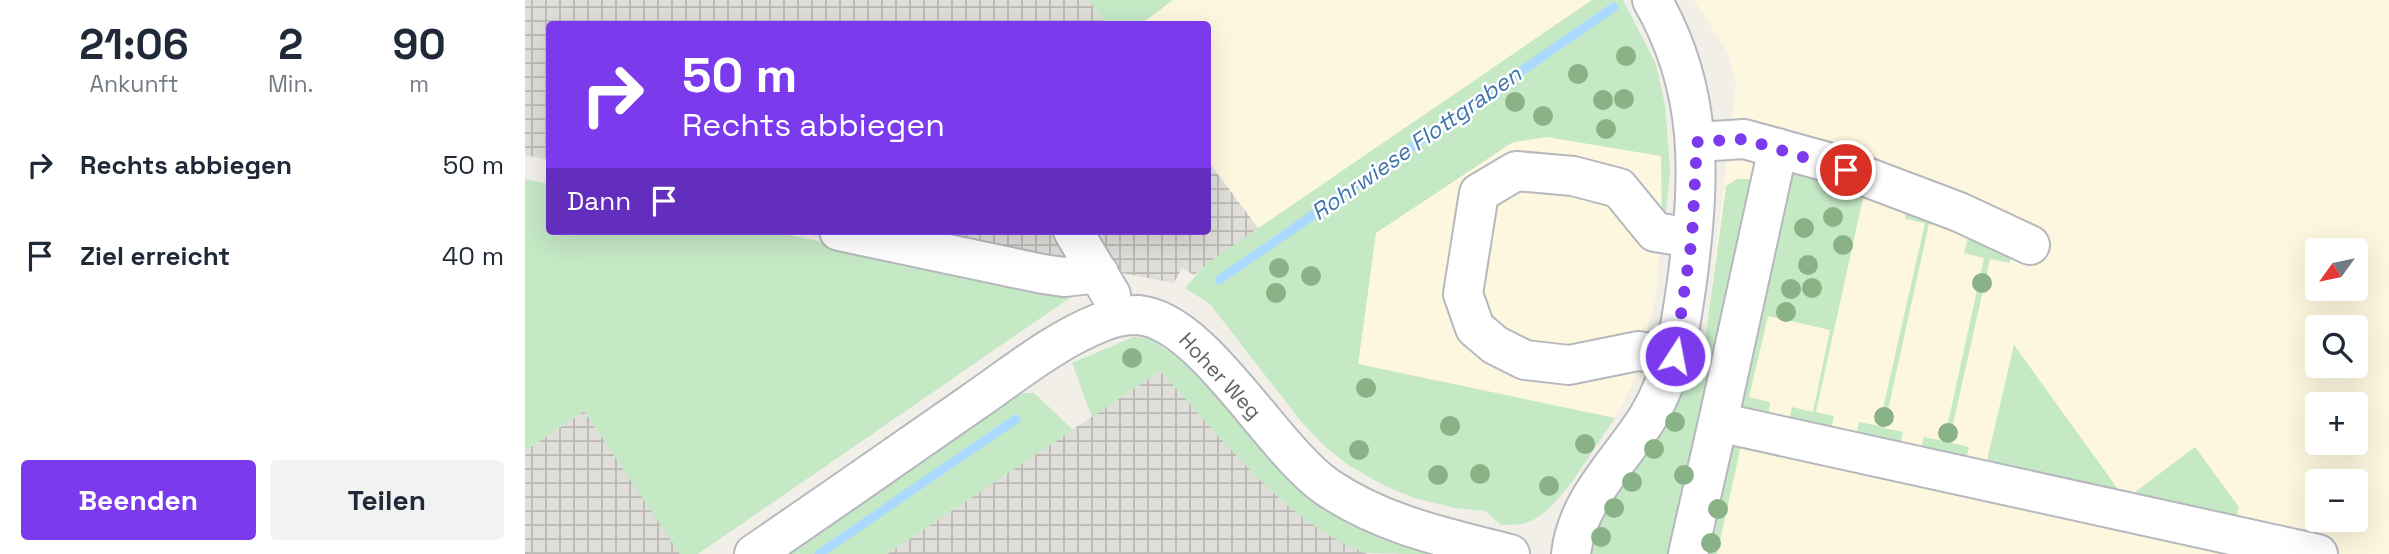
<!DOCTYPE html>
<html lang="de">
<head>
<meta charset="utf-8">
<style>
	:root { --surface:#fff; --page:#f2f2f3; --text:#1f2937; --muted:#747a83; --accent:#7c3aed }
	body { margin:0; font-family:"Space Grotesk",sans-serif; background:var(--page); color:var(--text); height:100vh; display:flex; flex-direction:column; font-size:26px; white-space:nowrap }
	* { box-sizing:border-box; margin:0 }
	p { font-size:23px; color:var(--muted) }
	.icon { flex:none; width:38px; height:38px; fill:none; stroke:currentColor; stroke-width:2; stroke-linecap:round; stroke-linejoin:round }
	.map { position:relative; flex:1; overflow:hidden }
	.sheet { display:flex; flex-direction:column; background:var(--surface); width:525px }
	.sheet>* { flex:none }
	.banner { position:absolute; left:21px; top:21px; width:665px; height:214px; border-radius:7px; box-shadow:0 7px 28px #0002; background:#7c3aed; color:#fff; overflow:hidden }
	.needle { width:46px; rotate:237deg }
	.buttons { position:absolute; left:1780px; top:238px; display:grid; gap:14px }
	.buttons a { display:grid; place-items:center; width:63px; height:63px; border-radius:7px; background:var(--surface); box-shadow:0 7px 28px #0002; font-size:35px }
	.pin { position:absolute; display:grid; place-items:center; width:60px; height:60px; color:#fff; margin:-30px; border:4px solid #fff; border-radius:50%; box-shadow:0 2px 7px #0007 }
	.me { position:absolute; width:77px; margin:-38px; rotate:11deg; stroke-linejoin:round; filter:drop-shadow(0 0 5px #0008) }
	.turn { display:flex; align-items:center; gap:24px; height:147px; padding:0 21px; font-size:32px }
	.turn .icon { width:91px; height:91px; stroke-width:2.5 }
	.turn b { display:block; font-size:49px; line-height:60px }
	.then { display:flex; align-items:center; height:66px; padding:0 21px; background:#0003; gap:14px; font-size:26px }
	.eta { display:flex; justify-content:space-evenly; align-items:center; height:119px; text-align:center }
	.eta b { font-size:42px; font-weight:700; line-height:49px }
	.primary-button { display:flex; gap:14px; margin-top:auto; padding:14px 21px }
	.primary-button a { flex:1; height:80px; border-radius:7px; background:var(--accent); color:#fff; font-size:28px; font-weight:700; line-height:80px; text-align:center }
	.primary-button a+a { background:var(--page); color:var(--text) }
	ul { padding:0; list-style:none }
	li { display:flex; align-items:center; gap:21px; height:91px; padding:0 21px }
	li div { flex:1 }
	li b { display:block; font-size:26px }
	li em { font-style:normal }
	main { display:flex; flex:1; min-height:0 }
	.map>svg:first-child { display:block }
	.commercial { fill:#fef7e0; fill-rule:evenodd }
	.industrial { fill:url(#industrial-grid) }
	.green { fill:#c5e8c5 }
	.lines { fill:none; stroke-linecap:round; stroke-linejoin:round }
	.stream { stroke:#aadaff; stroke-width:9 }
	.minor-casing { stroke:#b5b8bc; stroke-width:42 }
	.minor { stroke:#fff; stroke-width:38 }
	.tree { fill:#89b387 }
	.route { stroke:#7c3aed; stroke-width:12; stroke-dasharray:0 21.6 }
	.labels { text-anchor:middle; stroke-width:5; stroke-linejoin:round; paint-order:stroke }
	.street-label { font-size:21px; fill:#5f6368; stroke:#fff }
	.water-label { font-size:23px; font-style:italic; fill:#4174aa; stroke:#fff }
</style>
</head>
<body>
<main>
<section class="sheet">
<div class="eta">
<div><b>21:06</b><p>Ankunft</p></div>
<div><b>2</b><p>Min.</p></div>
<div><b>90</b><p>m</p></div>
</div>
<ul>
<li><svg class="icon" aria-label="right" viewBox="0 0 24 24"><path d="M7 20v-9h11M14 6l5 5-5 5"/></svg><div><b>Rechts abbiegen</b></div><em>50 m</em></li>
<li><svg class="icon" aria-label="arrive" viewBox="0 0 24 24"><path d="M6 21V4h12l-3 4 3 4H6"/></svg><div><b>Ziel erreicht</b></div><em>40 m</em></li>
</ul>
<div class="primary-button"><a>Beenden</a><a>Teilen</a></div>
</section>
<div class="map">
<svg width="1864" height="554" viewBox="0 0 1864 554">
	<defs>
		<pattern id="industrial-grid" width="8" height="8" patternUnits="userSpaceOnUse" patternTransform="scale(1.75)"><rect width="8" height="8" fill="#e0deda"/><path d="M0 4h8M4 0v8" fill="none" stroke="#b9b8b5"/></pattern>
	</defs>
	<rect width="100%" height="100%" fill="#f1efe8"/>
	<path class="commercial" d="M 648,0 L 1067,0 L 733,228 L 683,161 L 682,24 L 616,24 Z
		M 1169,0 L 1864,0 L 1864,554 L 1065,554 L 1164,380 L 1180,341 L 1211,84 L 1203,53 ZM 1792,250 L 1830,250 L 1830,289 L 1792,289 ZM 1792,327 L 1830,327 L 1830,366 L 1792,366 ZM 1792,404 L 1830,404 L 1830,443 L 1792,443 ZM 1792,481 L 1830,481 L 1830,520 L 1792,520 Z
		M 1022,137 L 1137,156 L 1137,222 L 1131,297 L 1110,379 L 1090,418 L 833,364 L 851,232 L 988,142 Z"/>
	<path class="industrial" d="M 0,0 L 563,0 L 581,24 L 24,24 L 24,160 L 0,155 Z
		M 683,161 L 733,228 L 669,275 L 657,268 L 649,283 L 378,231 L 682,231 Z
		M 635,371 L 759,503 L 807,536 L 842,554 L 362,554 Z
		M 59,411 L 148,542 L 155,554 L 0,554 L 0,451 Z"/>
	<path class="green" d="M 563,0 L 648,0 L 616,24 L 581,24 Z
		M 1067,0 L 1098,0 L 1131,64 L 1140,105 L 1145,170 L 1140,221 L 1137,222 L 1136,156 L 1022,137 L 988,142 L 851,233 L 833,364 L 1090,418 C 1069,446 1036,510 1003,522 C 995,525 985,525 976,525 L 960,511 L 931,508 L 889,498 L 858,485 L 825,466 L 799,446 L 775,420 L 685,304 L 660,288 L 681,264 Z
		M 1267,161 L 1357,202 L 1338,198 L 1291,412 L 1309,416 L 1305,436 L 1263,426 L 1267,407 L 1288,412 L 1305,330 L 1243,316 L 1224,397 L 1245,402 L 1243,418 L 1221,413 L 1215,405 Z
		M 0,179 L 24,184 L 24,231 L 245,231 L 549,295 L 173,554 L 155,554 L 59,411 L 0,451 Z
		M 1212,179 L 1223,179 L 1229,183 L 1150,554 L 1065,554 L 1067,535 L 1076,513 L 1164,380 L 1180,341 L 1201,186 Z
		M 1381,205 L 1423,228 L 1404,224 L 1359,428 L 1378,432 L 1374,451 L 1330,441 L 1334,422 L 1354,426 L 1400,223 L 1380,219 Z
		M 1444,234 L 1486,252 L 1485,263 L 1465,259 L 1424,442 L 1444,447 L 1440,466 L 1394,455 L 1399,437 L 1419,441 L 1459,258 L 1439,253 Z
		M 608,337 L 624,338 L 666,367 L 723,432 L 921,554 C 900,554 858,554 840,553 C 759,523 693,433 635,371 L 567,417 L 547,363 Z
		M 1489,345 L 1593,489 L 1462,460 Z
		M 494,393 L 509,393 L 548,430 L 362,554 L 254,554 Z
		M 1217,441 L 1192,554 L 1175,554 L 1203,444 Z
		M 1670,447 L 1714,507 L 1712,515 L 1609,493 Z"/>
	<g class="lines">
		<path class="stream" d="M 694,280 L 1089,7
			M 294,554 L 491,419"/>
		<defs>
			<path id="minor" d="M 1172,142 L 1219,139 L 1299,161 L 1434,212 L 1505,245
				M 1253,148 L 1193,422 L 1793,554
				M 314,231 L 518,274 L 539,277 L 574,273
				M 548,231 L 586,295
				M 1150,356 L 1113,351 L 1044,365 L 1000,360 L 970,345 L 950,328 L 938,294 L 954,193 L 991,171 L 1048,176 L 1094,188 L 1130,232 L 1167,238
				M 229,554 C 302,504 374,454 447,403 C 488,375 530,340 577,322 C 588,317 602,315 613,315 C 678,320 746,448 802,487 C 858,525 922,538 985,554
				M 1046,554 C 1052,499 1095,462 1123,417 C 1150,372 1156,325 1163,274 C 1175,176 1179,90 1127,0
				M 1163,554 L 1193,422"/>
		</defs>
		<use href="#minor" class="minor-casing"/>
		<use href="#minor" class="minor"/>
	</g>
	<g class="tree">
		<circle cx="1101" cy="56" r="10"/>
		<circle cx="1053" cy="74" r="10"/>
		<circle cx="1099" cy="99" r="10"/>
		<circle cx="1078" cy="100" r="10"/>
		<circle cx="990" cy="102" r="10"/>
		<circle cx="1018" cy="116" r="10"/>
		<circle cx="1081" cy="129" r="10"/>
		<circle cx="1308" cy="217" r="10"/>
		<circle cx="1279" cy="228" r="10"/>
		<circle cx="1318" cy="245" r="10"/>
		<circle cx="1283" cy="265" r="10"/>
		<circle cx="754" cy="268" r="10"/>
		<circle cx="786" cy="276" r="10"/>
		<circle cx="1457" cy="283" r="10"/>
		<circle cx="1287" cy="288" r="10"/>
		<circle cx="1266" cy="289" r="10"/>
		<circle cx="751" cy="293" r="10"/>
		<circle cx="1261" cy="312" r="10"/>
		<circle cx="607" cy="358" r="10"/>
		<circle cx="841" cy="388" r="10"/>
		<circle cx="1359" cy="417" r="10"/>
		<circle cx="1150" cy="422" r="10"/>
		<circle cx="925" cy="426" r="10"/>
		<circle cx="1423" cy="433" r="10"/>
		<circle cx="1060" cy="444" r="10"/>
		<circle cx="1129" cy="449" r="10"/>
		<circle cx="834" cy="450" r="10"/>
		<circle cx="955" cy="474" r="10"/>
		<circle cx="913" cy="475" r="10"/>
		<circle cx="1159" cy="475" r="10"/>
		<circle cx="1107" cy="482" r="10"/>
		<circle cx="1024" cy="486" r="10"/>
		<circle cx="1089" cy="508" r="10"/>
		<circle cx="1193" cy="509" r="10"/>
		<circle cx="1076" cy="537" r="10"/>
		<circle cx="1186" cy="543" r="10"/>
	</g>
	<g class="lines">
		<path class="route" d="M 1150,356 L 1167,238 L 1172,142 L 1219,139 L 1321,170"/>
	</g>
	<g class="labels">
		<g class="street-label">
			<text transform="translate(695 376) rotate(47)" y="7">Hoher Weg</text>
		</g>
		<g class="water-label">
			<text transform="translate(891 143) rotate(-35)" y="8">Rohrwiese Flottgraben</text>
		</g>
	</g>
</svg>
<div class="buttons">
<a><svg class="needle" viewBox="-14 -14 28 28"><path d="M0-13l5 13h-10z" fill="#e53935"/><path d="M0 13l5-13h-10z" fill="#747a83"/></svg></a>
<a><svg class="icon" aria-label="search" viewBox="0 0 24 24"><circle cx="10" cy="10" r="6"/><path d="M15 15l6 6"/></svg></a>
<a>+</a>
<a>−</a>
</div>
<div class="pin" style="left:1321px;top:170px;background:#d93025"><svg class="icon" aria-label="arrive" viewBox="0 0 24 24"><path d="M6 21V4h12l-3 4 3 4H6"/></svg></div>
<svg class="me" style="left:1150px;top:356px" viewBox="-20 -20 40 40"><circle r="17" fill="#7c3aed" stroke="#fff" stroke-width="3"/><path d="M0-11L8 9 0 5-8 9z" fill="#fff"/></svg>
<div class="banner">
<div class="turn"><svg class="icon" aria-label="right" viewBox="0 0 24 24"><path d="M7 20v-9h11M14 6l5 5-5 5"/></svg><div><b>50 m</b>Rechts abbiegen</div></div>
<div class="then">Dann<svg class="icon" aria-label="arrive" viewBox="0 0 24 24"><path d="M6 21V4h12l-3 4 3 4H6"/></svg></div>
</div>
</div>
</main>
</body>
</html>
